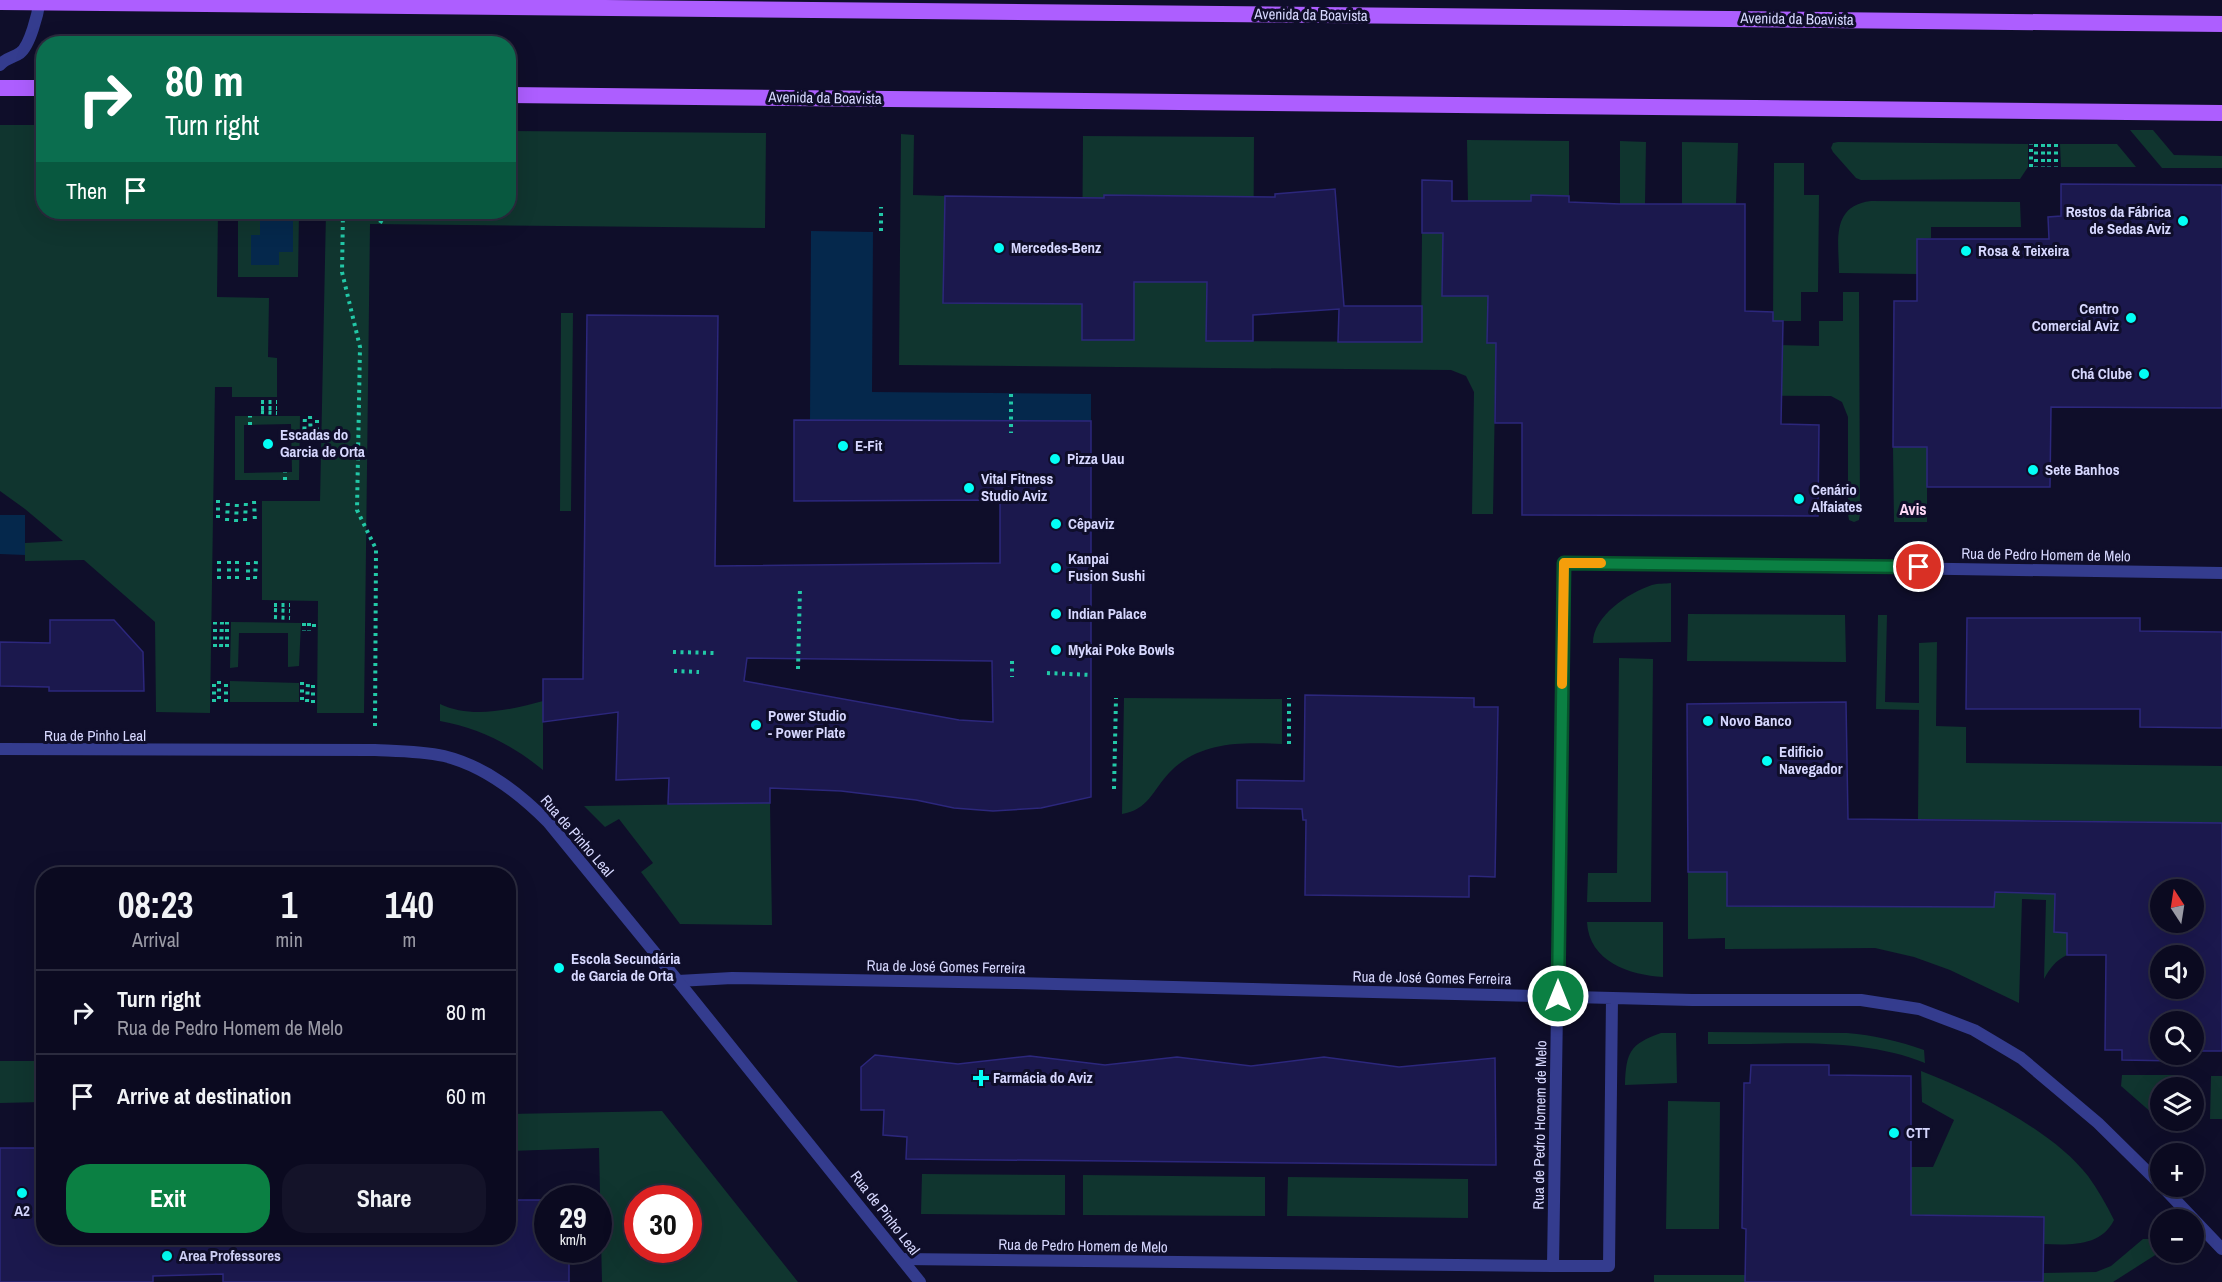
<!DOCTYPE html>
<html lang="en">
<head>
<meta charset="utf-8">
<style>
	:root { --surface:#0b0a20; --page:#141329; --text:#f1f3f6; --muted:#9a9aa5; --line:#2b2b3e; --accent:#0b8043 }
	body { margin:0; font-family:"Archivo Narrow",sans-serif; background:var(--page); color:var(--text); height:100vh; display:flex; flex-direction:column; font-size:22px; white-space:nowrap }
	* { box-sizing:border-box; margin:0 }
	p { font-size:20px; color:var(--muted) }
	.icon { flex:none; width:33px; height:33px; fill:none; stroke:currentColor; stroke-width:2; stroke-linecap:round; stroke-linejoin:round }
	.map { position:relative; flex:1; overflow:hidden }
	.sheet { position:absolute; left:36px; top:867px; width:480px; height:378px; display:flex; flex-direction:column; background:var(--surface); border-radius:24px; box-shadow:0 6px 24px #0002,0 0 0 2px var(--line) }
	.sheet>* { flex:none }
	.guide { position:absolute; left:36px; top:36px; width:480px; height:183px; border-radius:24px; box-shadow:0 6px 24px #0002,0 0 0 2px var(--line); background:#0b6e4f; color:#fff; overflow:hidden }
	.needle { width:39px; rotate:348deg }
	.fabs { position:absolute; left:2150px; top:879px; display:grid; gap:12px }
	.fabs a { display:grid; place-items:center; width:54px; height:54px; border-radius:50%; background:var(--surface); box-shadow:0 6px 24px #0002,0 0 0 2px var(--line); font-size:30px }
	.speed { position:absolute; left:534px; top:1185px; display:flex; gap:12px; font-size:30px; font-weight:700; text-align:center }
	.speed>* { display:grid; place-content:center; width:78px; height:78px; border-radius:50%; background:var(--surface); box-shadow:0 6px 24px #0002,0 0 0 2px var(--line); line-height:1 }
	.speed small { font-size:15px; font-weight:400 }
	.speed .limit { border:9px solid #d22; background:#fff; color:#111 }
	.pin { position:absolute; display:grid; place-items:center; width:51px; height:51px; color:#fff; margin:-26px; border:3px solid #fff; border-radius:50%; box-shadow:0 2px 6px #0007 }
	.me { position:absolute; width:66px; margin:-33px; rotate:0deg; stroke-linejoin:round; filter:drop-shadow(0 0 4px #0008) }
	.turn { display:flex; align-items:center; gap:21px; height:126px; padding:0 30px; font-size:27px }
	.turn .icon { width:78px; height:78px; stroke-width:2.5 }
	.turn b { display:block; font-size:42px; line-height:51px }
	.then { display:flex; align-items:center; height:57px; padding:0 30px; background:#0003; gap:12px; font-size:22px }
	.eta { display:flex; justify-content:space-evenly; align-items:center; height:102px; text-align:center }
	.eta b { font-size:36px; font-weight:700; line-height:42px }
	.primary-button { display:flex; gap:12px; margin-top:auto; padding:12px 30px }
	.primary-button a { flex:1; height:69px; border-radius:24px; background:var(--accent); color:#fff; font-size:24px; font-weight:700; line-height:69px; text-align:center }
	.primary-button a+a { background:var(--page); color:var(--text) }
	ul { padding:0; list-style:none }
	li { display:flex; align-items:center; gap:18px; height:84px; padding:0 30px; border-top:2px solid var(--line) }
	li div { flex:1 }
	li b { display:block; font-size:22px }
	li em { font-style:normal }
	.map>svg:first-child { display:block }
	.green { fill:#10352f; fill-rule:evenodd }
	.water { fill:#05284c }
	.building { fill:#1b184d; stroke:#2c277c; stroke-width:1.5; fill-rule:evenodd }
	.lines { fill:none; stroke-linecap:round; stroke-linejoin:round }
	.path { stroke:#22c8a7; stroke-width:4; stroke-dasharray:3 4.5; stroke-linecap:butt }
	.minor { stroke:#343c8e; stroke-width:12 }
	.tertiary { stroke:#343c8e; stroke-width:12 }
	.primary { stroke:#ad5eff; stroke-width:16 }
	.route-casing { stroke:#07532c; stroke-width:15 }
	.route { stroke:#0b8043; stroke-width:10 }
	.slow { stroke:#f59e0b; stroke-width:10 }
	.poi-dot { fill:#03fff6; stroke:#0f0e2a; stroke-width:2 }
	.labels { text-anchor:middle; stroke-width:6; stroke-linejoin:round; paint-order:stroke }
	.street-label { font-size:15px; fill:#d7d8ff; stroke:#0f0e2a }
	.poi-label { font-size:15px; font-weight:bold; fill:#d7d8ff; stroke:#0f0e2a; text-anchor:start }
	.neighbourhood-label { font-size:16px; font-weight:bold; fill:#ffd9f6; stroke:#0f0e2a }
</style>
</head>
<body>
<div class="map">
<svg width="2222" height="1282" viewBox="0 0 2222 1282">
	<rect width="100%" height="100%" fill="#0f0e2a"/>
	<path class="green" d="M 0,125 L 43,125 L 44,212 L 218,212 L 217,297 L 269,298 L 268,357 L 277,358 L 277,397 L 232,397 L 232,387 L 215,387 L 210,713 L 156,712 L 155,622 L 84,560 L 25,561 L 25,543 L 63,541 L 25,509 L 0,491 Z
		M 2130,130 L 2153,130 L 2174,155 L 2222,156 L 2222,168 L 2162,168 Z
		M 509,131 L 766,133 L 765,228 L 370,224 L 364,713 L 317,713 L 318,601 L 262,600 L 262,501 L 320,501 L 326,212 L 508,212 Z
		M 901,134 L 914,135 L 913,195 L 945,196 L 943,302 L 1053,304 L 1082,299 L 1082,340 L 1134,340 L 1134,308 L 1123,282 L 1223,282 L 1104,256 L 1082,270 L 1083,136 L 1254,137 L 1253,313 L 1206,341 L 1421,342 L 1422,233 L 1443,233 L 1442,286 L 1773,345 L 1819,346 L 1819,321 L 1843,321 L 1843,292 L 1859,292 L 1860,514 L 1859,520 L 1854,522 L 1849,520 L 1848,514 L 1848,417 L 1842,402 L 1831,396 L 1495,394 L 1493,514 L 1472,514 L 1474,392 L 1466,376 L 1451,370 L 899,365 Z
		M 1467,140 L 1569,141 L 1569,196 L 1531,196 L 1531,201 L 1468,204 Z
		M 1620,141 L 1646,142 L 1645,204 L 1620,204 Z
		M 1682,142 L 1738,143 L 1736,204 L 1682,204 Z
		M 1838,142 L 2028,144 L 2028,167 L 2020,179 L 1861,180 L 1856,178 L 1833,152 L 1831,148 L 1833,143 Z
		M 2060,144 L 2117,144 L 2136,167 L 2061,167 Z
		M 1774,163 L 1804,163 L 1804,195 L 1819,195 L 1818,292 L 1801,292 L 1801,321 L 1773,321 Z
		M 1871,201 L 2020,202 L 2021,227 L 1931,227 L 1931,238 L 1917,239 L 1917,274 L 1839,273 C 1839,242 1830,206 1871,201 Z
		M 238,212 L 299,212 L 298,277 L 238,277 Z
		M 561,313 L 573,313 L 571,511 L 560,511 Z
		M 235,416 L 300,416 L 299,480 L 235,480 ZM 291,424 L 292,472 L 244,473 L 244,425 Z
		M 1893,447 L 1927,447 L 1927,522 L 1894,522 Z
		M 1671,583 L 1671,642 L 1593,643 C 1593,616 1628,593 1652,585 C 1658,583 1665,584 1671,583 Z
		M 1688,614 L 1845,615 L 1846,662 L 1687,661 Z
		M 1878,615 L 1887,615 L 1885,702 L 1919,703 L 1919,643 L 1937,642 L 1936,726 L 1966,727 L 1966,763 L 2222,766 L 2222,823 L 2024,820 L 2023,865 L 2222,877 L 2055,894 L 2054,932 L 2067,933 L 2067,955 C 2055,961 2050,968 2044,979 L 2046,900 L 2022,899 L 2019,1003 L 1950,970 L 1914,957 L 1875,948 L 1725,949 L 1725,938 L 1688,939 L 1688,872 L 1727,872 L 1727,906 L 1994,907 L 1995,820 L 1918,819 L 1919,710 L 1876,709 Z
		M 231,622 L 301,623 L 299,666 L 288,667 L 288,633 L 239,633 L 238,667 L 230,668 Z
		M 1619,658 L 1653,659 L 1651,902 L 1587,902 L 1588,873 L 1617,873 Z
		M 230,681 L 299,683 L 299,702 L 230,702 Z
		M 1124,698 L 1282,699 L 1282,744 C 1242,742 1199,741 1169,773 C 1153,790 1148,810 1122,814 Z
		M 543,701 L 543,770 C 512,745 480,728 440,721 L 440,704 C 471,719 510,710 543,701 Z
		M 770,803 L 772,925 L 680,924 L 641,872 L 653,863 L 619,819 L 605,827 L 584,806 Z
		M 1587,922 L 1663,922 L 1663,977 C 1630,975 1589,962 1587,922 Z
		M 1708,1032 L 1847,1033 C 1874,1035 1898,1041 1924,1050 L 1925,1063 C 1858,1036 1779,1045 1708,1044 Z
		M 1661,1033 L 1676,1033 L 1677,1083 L 1625,1085 C 1626,1052 1630,1044 1661,1033 Z
		M 0,1061 L 43,1061 L 43,1102 L 0,1103 Z
		M 1921,1071 C 1975,1092 2052,1130 2088,1176 C 2098,1190 2106,1204 2114,1220 C 2101,1247 2069,1245 2043,1244 L 2044,1217 L 1910,1215 L 1910,1167 L 1933,1167 L 1954,1120 L 1922,1102 Z
		M 2122,1075 L 2176,1075 L 2176,1087 L 2160,1088 L 2160,1120 L 2121,1086 Z
		M 2211,1076 L 2222,1076 L 2222,1119 L 2210,1119 Z
		M 1668,1101 L 1720,1102 L 1719,1229 L 1666,1229 Z
		M 662,1111 L 798,1282 L 602,1282 L 599,1148 L 509,1151 L 509,1114 ZM 638,1198 L 688,1198 L 688,1250 L 638,1250 Z
		M 922,1174 L 1065,1175 L 1065,1215 L 921,1214 Z
		M 1083,1175 L 1265,1177 L 1265,1216 L 1083,1215 Z
		M 1288,1177 L 1468,1179 L 1468,1218 L 1287,1216 Z
		M 2143,1239 L 2153,1239 L 2160,1245 L 2160,1252 L 2113,1282 L 2043,1282 L 2043,1273 L 2096,1272 L 2111,1266 Z
		M 1654,1275 L 1745,1275 L 1745,1282 L 1654,1282 Z"/>
	<path class="water" d="M 260,212 L 293,212 L 293,252 L 279,252 L 279,265 L 251,265 L 251,235 L 260,235 Z
		M 811,231 L 873,232 L 872,392 L 1091,394 L 1091,421 L 810,420 Z
		M 0,515 L 25,515 L 25,555 L 0,554 Z"/>
	<path class="building" d="M 1422,180 L 1452,181 L 1452,201 L 1531,201 L 1531,195 L 1569,196 L 1569,202 L 1620,204 L 1745,204 L 1745,311 L 1773,312 L 1773,321 L 1783,321 L 1781,424 L 1819,425 L 1818,516 L 1522,515 L 1522,423 L 1495,423 L 1496,343 L 1487,343 L 1488,296 L 1442,296 L 1443,233 L 1422,233 Z
		M 2061,184 L 2222,185 L 2222,408 L 2051,407 L 2050,487 L 1927,487 L 1927,447 L 1893,447 L 1894,301 L 1917,301 L 1917,239 L 2049,239 L 2048,217 L 2061,216 Z
		M 1335,189 L 1344,306 L 1422,306 L 1422,342 L 1338,342 L 1339,309 L 1253,315 L 1253,341 L 1206,341 L 1207,282 L 1134,282 L 1134,340 L 1082,340 L 1082,304 L 943,303 L 945,196 L 1104,198 L 1104,195 L 1275,197 L 1275,194 Z
		M 587,315 L 718,316 L 715,566 L 1000,563 L 1000,500 L 794,501 L 794,420 L 1091,421 L 1091,797 L 1041,808 L 993,811 L 954,808 L 916,800 L 841,791 L 770,788 L 770,803 L 668,804 L 669,778 L 616,780 L 618,712 L 543,722 L 543,679 L 583,679 ZM 747,658 L 992,661 L 993,722 L 959,720 L 744,681 Z
		M 1967,618 L 2140,618 L 2140,631 L 2222,632 L 2222,728 L 2140,727 L 2140,709 L 1966,709 Z
		M 50,620 L 114,620 L 143,652 L 144,691 L 49,691 L 49,687 L 0,686 L 0,642 L 50,643 Z
		M 1305,695 L 1474,698 L 1474,707 L 1498,707 L 1495,877 L 1469,876 L 1469,897 L 1305,895 L 1306,820 L 1303,820 L 1302,809 L 1237,808 L 1237,780 L 1304,781 Z
		M 1846,702 L 1848,819 L 2222,823 L 2222,1051 L 2193,1051 L 2193,1022 L 2160,1022 L 2160,1054 L 2178,1054 L 2178,1061 L 2122,1060 L 2122,1050 L 2105,1050 L 2106,955 L 2067,955 L 2067,933 L 2054,932 L 2055,894 L 1995,892 L 1994,907 L 1727,906 L 1727,872 L 1688,872 L 1687,704 ZM 2160,890 L 2193,890 L 2193,922 L 2160,922 ZM 2160,956 L 2193,956 L 2193,988 L 2160,988 Z
		M 875,1055 L 958,1064 L 1030,1056 L 1105,1065 L 1177,1057 L 1251,1066 L 1324,1057 L 1399,1067 L 1495,1058 L 1496,1165 L 906,1159 L 907,1137 L 883,1135 L 884,1110 L 861,1110 L 861,1067 Z
		M 1751,1065 L 1829,1065 L 1829,1075 L 1911,1076 L 1911,1215 L 2044,1217 L 2043,1282 L 1745,1282 L 1746,1229 L 1742,1228 L 1744,1083 L 1750,1083 Z
		M 0,1148 L 44,1148 L 44,1238 L 508,1238 L 508,1200 L 548,1200 L 548,1250 L 569,1250 L 569,1282 L 223,1282 L 223,1274 L 153,1276 L 153,1282 L 0,1282 Z"/>
	<g class="lines">
		<path class="path" d="M 55,42 L 155,44
			M 2036,144 L 2036,167
			M 2043,144 L 2043,167
			M 2049,144 L 2049,167
			M 2056,144 L 2056,167
			M 2031,167 L 2031,144
			M 343,212 L 342,272 L 360,347 L 357,510 L 376,549 L 375,726
			M 380,223 L 387,212
			M 881,231 L 881,207
			M 1011,394 L 1011,433
			M 261,402 L 277,402
			M 261,408 L 277,408
			M 261,412 L 277,413
			M 310,416 L 311,438
			M 250,425 L 250,416
			M 304,437 L 305,416
			M 317,438 L 317,416
			M 285,480 L 285,472
			M 218,500 L 218,521
			M 254,501 L 255,522
			M 227,521 L 228,500
			M 245,521 L 246,501
			M 236,522 L 237,501
			M 219,561 L 219,579
			M 237,561 L 237,579
			M 229,579 L 229,561
			M 255,579 L 256,561
			M 248,580 L 248,561
			M 274,605 L 290,605
			M 274,610 L 290,611
			M 274,617 L 290,618
			M 304,623 L 304,631
			M 309,623 L 309,631
			M 314,624 L 314,631
			M 215,647 L 215,622
			M 221,647 L 222,622
			M 227,647 L 227,622
			M 673,652 L 714,653
			M 1012,661 L 1012,677
			M 798,669 L 800,588
			M 674,671 L 699,672
			M 1047,673 L 1091,675
			M 219,681 L 219,702
			M 302,682 L 302,703
			M 214,702 L 214,681
			M 226,702 L 226,681
			M 307,702 L 308,683
			M 313,703 L 313,683
			M 1289,744 L 1289,698
			M 1114,789 L 1116,698"/>
		<path class="minor" d="M 0,65 C 5,58 13,58 20,53 C 30,46 38,13 40,0
			M 678,981 L 732,978 L 1014,983 L 1692,1000 L 1861,1000 L 1919,1009 L 1974,1030 L 2021,1058 L 2098,1123 L 2160,1184
			M 1612,998 L 1609,1266 L 1553,1266 L 1564,563 L 2222,573
			M 2162,1186 L 2222,1249
			M 902,1259 L 1553,1266"/>
		<path class="tertiary" d="M 0,749 L 375,750 C 398,751 422,751 444,756 C 485,766 519,793 548,822 L 678,981 L 920,1282"/>
		<path class="primary" d="M 0,2 L 2222,24
			M 0,88 L 44,88
			M 508,95 L 2222,113"/>
	</g>
	<g class="lines">
		<defs>
			<path id="route" d="M 1558,996 L 1564,563 L 1919,567"/>
		</defs>
		<use href="#route" class="route-casing"/>
		<use href="#route" class="route"/>
		<path class="slow" d="M 1562,684 L 1564,563 L 1601,563"/>
	</g>
	<g class="poi-dot">
		<circle cx="2183" cy="221" r="6"/>
		<circle cx="999" cy="248" r="6"/>
		<circle cx="1966" cy="251" r="6"/>
		<circle cx="2131" cy="318" r="6"/>
		<circle cx="2144" cy="374" r="6"/>
		<circle cx="268" cy="444" r="6"/>
		<circle cx="843" cy="446" r="6"/>
		<circle cx="1055" cy="459" r="6"/>
		<circle cx="2033" cy="470" r="6"/>
		<circle cx="969" cy="488" r="6"/>
		<circle cx="1799" cy="499" r="6"/>
		<circle cx="1056" cy="524" r="6"/>
		<circle cx="1056" cy="568" r="6"/>
		<circle cx="1056" cy="614" r="6"/>
		<circle cx="1056" cy="650" r="6"/>
		<circle cx="1708" cy="721" r="6"/>
		<circle cx="756" cy="725" r="6"/>
		<circle cx="1767" cy="761" r="6"/>
		<circle cx="559" cy="968" r="6"/>
		<path d="M978 1069h6v6h6v6h-6v6h-6v-6h-6v-6h6z"/>
		<circle cx="1894" cy="1133" r="6"/>
		<circle cx="22" cy="1193" r="6"/>
		<circle cx="167" cy="1256" r="6"/>
	</g>
	<g class="labels">
		<g class="street-label">
			<text transform="translate(1311 15) rotate(1)" y="5">Avenida da Boavista</text>
			<text transform="translate(1797 19) rotate(1)" y="5">Avenida da Boavista</text>
			<text transform="translate(825 98) rotate(1)" y="5">Avenida da Boavista</text>
			<text transform="translate(2046 555) rotate(1)" y="5">Rua de Pedro Homem de Melo</text>
			<text x="95" y="741">Rua de Pinho Leal</text>
			<text transform="translate(577 836) rotate(49)" y="5">Rua de Pinho Leal</text>
			<text transform="translate(946 967) rotate(1)" y="5">Rua de José Gomes Ferreira</text>
			<text transform="translate(1432 978) rotate(1)" y="5">Rua de José Gomes Ferreira</text>
			<text transform="translate(1540 1125) rotate(-89)" y="5">Rua de Pedro Homem de Melo</text>
			<text transform="translate(885 1213) rotate(52)" y="5">Rua de Pinho Leal</text>
			<text transform="translate(1083 1246) rotate(1)" y="5">Rua de Pedro Homem de Melo</text>
		</g>
		<g class="poi-label">
			<text x="2171" y="217" text-anchor="end">Restos da Fábrica<tspan x="2171" dy="17">de Sedas Aviz</tspan></text>
			<text x="1011" y="253">Mercedes-Benz</text>
			<text x="1978" y="256">Rosa &amp; Teixeira</text>
			<text x="2119" y="314" text-anchor="end">Centro<tspan x="2119" dy="17">Comercial Aviz</tspan></text>
			<text x="2132" y="379" text-anchor="end">Chá Clube</text>
			<text x="280" y="440">Escadas do<tspan x="280" dy="17">Garcia de Orta</tspan></text>
			<text x="855" y="451">E-Fit</text>
			<text x="1067" y="464">Pizza Uau</text>
			<text x="2045" y="475">Sete Banhos</text>
			<text x="981" y="484">Vital Fitness<tspan x="981" dy="17">Studio Aviz</tspan></text>
			<text x="1811" y="495">Cenário<tspan x="1811" dy="17">Alfaiates</tspan></text>
			<text x="1068" y="529">Cêpaviz</text>
			<text x="1068" y="564">Kanpai<tspan x="1068" dy="17">Fusion Sushi</tspan></text>
			<text x="1068" y="619">Indian Palace</text>
			<text x="1068" y="655">Mykai Poke Bowls</text>
			<text x="768" y="721">Power Studio<tspan x="768" dy="17">- Power Plate</tspan></text>
			<text x="1720" y="726">Novo Banco</text>
			<text x="1779" y="757">Edificio<tspan x="1779" dy="17">Navegador</tspan></text>
			<text x="571" y="964">Escola Secundária<tspan x="571" dy="17">de Garcia de Orta</tspan></text>
			<text x="993" y="1083">Farmácia do Aviz</text>
			<text x="1906" y="1138">CTT</text>
			<text x="22" y="1216" text-anchor="middle">A2</text>
			<text x="179" y="1261">Area Professores</text>
		</g>
		<g class="neighbourhood-label">
			<text x="1913" y="515">Avis</text>
		</g>
	</g>
</svg>
<div class="fabs">
<a><svg class="needle" viewBox="-14 -14 28 28"><path d="M0-13l5 13h-10z" fill="#e53935"/><path d="M0 13l5-13h-10z" fill="#9a9aa5"/></svg></a>
<a><svg class="icon" aria-label="sound" viewBox="0 0 24 24"><path d="M4 9h4l5-4v14l-5-4H4zM17 9q2 3 0 6"/></svg></a>
<a><svg class="icon" aria-label="search" viewBox="0 0 24 24"><circle cx="10" cy="10" r="6"/><path d="M15 15l6 6"/></svg></a>
<a><svg class="icon" aria-label="layers" viewBox="0 0 24 24"><path d="M12 4l9 5-9 5-9-5zM3 14l9 5 9-5"/></svg></a>
<a>+</a>
<a>−</a>
</div>
<div class="speed"><div>29<small>km/h</small></div><div class="limit">30</div></div>
<div class="pin" style="left:1919px;top:567px;background:#d93025"><svg class="icon" aria-label="arrive" viewBox="0 0 24 24"><path d="M6 21V4h12l-3 4 3 4H6"/></svg></div>
<svg class="me" style="left:1558px;top:996px" viewBox="-20 -20 40 40"><circle r="17" fill="#0b8043" stroke="#fff" stroke-width="3"/><path d="M0-11L8 9 0 5-8 9z" fill="#fff"/></svg>
<div class="guide">
<div class="turn"><svg class="icon" aria-label="right" viewBox="0 0 24 24"><path d="M7 20v-9h11M14 6l5 5-5 5"/></svg><div><b>80 m</b>Turn right</div></div>
<div class="then">Then<svg class="icon" aria-label="arrive" viewBox="0 0 24 24"><path d="M6 21V4h12l-3 4 3 4H6"/></svg></div>
</div>
<section class="sheet">
<div class="eta">
<div><b>08:23</b><p>Arrival</p></div>
<div><b>1</b><p>min</p></div>
<div><b>140</b><p>m</p></div>
</div>
<ul>
<li><svg class="icon" aria-label="right" viewBox="0 0 24 24"><path d="M7 20v-9h11M14 6l5 5-5 5"/></svg><div><b>Turn right</b><p>Rua de Pedro Homem de Melo</p></div><em>80 m</em></li>
<li><svg class="icon" aria-label="arrive" viewBox="0 0 24 24"><path d="M6 21V4h12l-3 4 3 4H6"/></svg><div><b>Arrive at destination</b></div><em>60 m</em></li>
</ul>
<div class="primary-button"><a>Exit</a><a>Share</a></div>
</section>
</div>
</body>
</html>
